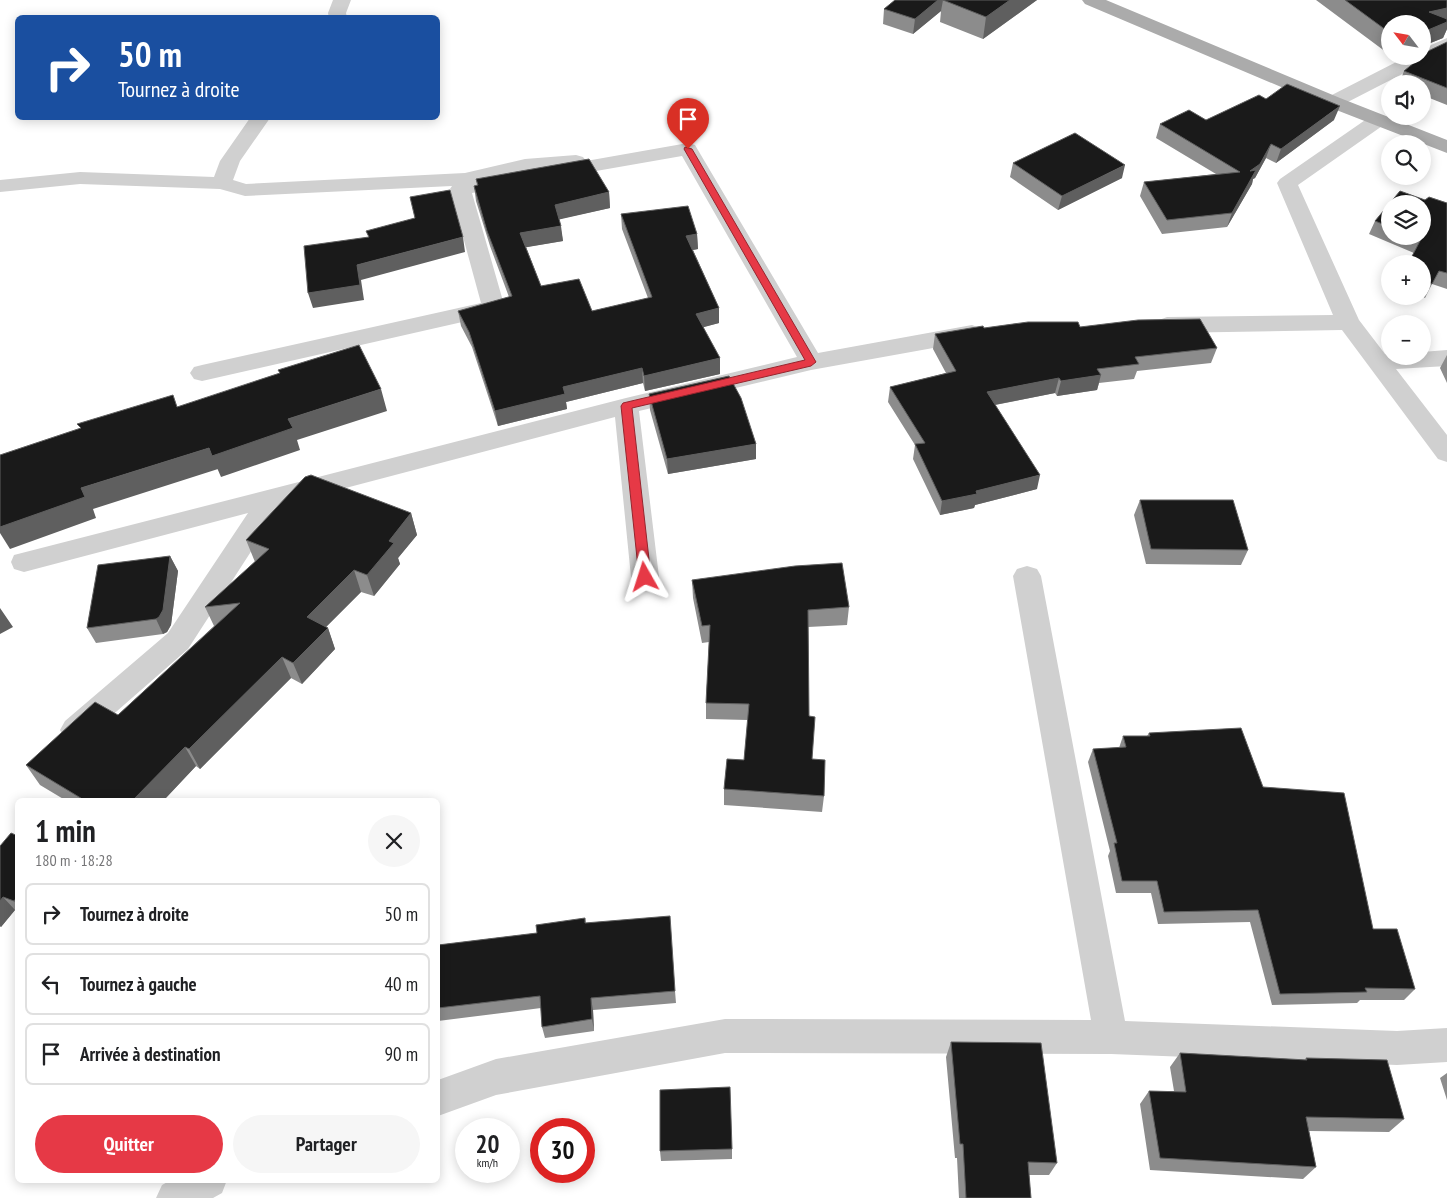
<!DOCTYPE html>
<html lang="fr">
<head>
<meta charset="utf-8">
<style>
	:root { --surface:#fff; --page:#f6f6f6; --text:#202124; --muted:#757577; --line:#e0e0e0; --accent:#e63946 }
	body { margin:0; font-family:"PT Sans Narrow",sans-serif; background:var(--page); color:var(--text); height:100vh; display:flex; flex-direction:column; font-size:19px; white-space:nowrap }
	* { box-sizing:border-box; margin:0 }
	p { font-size:16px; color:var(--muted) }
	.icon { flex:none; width:28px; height:28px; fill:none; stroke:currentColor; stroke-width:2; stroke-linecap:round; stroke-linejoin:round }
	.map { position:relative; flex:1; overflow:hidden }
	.side { position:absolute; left:15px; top:798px; width:425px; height:385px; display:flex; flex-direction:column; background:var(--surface); border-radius:8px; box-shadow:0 2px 12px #0003 }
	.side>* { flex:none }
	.hud { position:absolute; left:15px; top:15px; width:425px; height:105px; border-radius:8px; box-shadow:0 2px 12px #0003; background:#1a4fa0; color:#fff; overflow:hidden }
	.needle { width:32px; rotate:301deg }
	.buttons { position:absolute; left:1381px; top:15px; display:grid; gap:10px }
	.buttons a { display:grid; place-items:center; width:50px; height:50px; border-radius:50%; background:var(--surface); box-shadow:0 2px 12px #0003; font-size:25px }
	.speed { position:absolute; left:455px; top:1118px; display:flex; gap:10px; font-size:25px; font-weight:700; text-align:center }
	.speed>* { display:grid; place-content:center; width:65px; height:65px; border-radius:50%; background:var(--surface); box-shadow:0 2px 12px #0003; line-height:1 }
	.speed small { font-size:12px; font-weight:400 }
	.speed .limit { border:8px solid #d22; background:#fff; color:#111 }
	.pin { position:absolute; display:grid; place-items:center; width:42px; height:42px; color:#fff; margin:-51px -21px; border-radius:50% 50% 50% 0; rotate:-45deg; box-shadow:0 0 5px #0007 }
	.pin .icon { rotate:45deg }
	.me { position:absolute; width:55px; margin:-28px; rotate:354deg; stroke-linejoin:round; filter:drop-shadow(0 0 4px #0008) }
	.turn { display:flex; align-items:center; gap:18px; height:105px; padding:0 20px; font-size:22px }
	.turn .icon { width:65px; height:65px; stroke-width:2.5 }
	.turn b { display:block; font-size:35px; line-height:42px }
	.round { display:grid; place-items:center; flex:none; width:52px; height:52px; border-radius:26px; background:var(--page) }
	.summary { display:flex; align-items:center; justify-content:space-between; height:85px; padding:0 20px }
	h1 { font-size:30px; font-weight:800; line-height:38px }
	.action { display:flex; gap:10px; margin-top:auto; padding:10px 20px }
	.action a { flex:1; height:58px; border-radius:30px; background:var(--accent); color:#fff; font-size:20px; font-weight:800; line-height:58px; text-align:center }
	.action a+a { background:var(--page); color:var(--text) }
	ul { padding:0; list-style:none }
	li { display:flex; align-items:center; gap:15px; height:62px; margin:0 10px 8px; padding:0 10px; border:2px solid var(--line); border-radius:8px }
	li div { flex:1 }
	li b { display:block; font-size:19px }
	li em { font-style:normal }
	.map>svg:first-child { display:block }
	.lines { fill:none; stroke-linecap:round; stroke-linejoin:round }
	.street { fill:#d0d0d0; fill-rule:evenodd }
	.primary { fill:#ababab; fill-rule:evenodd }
	.wall { fill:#8c8c8c; fill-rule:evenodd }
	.shaded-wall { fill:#5f5f5f }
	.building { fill:#1a1a1a; stroke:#5f5f5f }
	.route { fill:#e63946; stroke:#96252e }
</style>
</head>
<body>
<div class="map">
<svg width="1447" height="1198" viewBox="0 0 1447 1198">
	<rect width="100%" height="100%" fill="#fff"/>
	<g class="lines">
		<path class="street" d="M 333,0 L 351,0 L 346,13 L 347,18 L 329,18 L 328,13 Z
			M 1447,38 L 1447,51 L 1340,106 L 1333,108 L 1326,106 L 1323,102 L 1326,98 L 1408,56 L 1422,56 L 1422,49 Z
			M 1378,114 L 1385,116 L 1388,120 L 1385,124 L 1298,185 L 1359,320 L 1385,354 L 1390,353 L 1390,356 L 1422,356 L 1422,352 L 1447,350 L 1447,366 L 1396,369 L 1447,435 L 1447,462 L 1438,459 L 1342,330 L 1167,333 L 1159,330 L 1155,325 L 1159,320 L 1167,317 L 1333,315 L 1277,183 L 1280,179 L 1371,116 Z
			M 250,118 L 270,118 L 240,161 L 233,180 L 246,184 L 465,173 L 525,159 L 576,155 L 583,157 L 586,161 L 688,143 L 695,145 L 818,353 L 972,325 L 980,328 L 984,333 L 980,338 L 972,341 L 811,370 L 639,411 L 659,577 L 655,584 L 645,587 L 635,584 L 631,577 L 615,417 L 281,505 L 188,649 L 85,739 L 75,742 L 65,739 L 60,730 L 65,721 L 168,633 L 248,513 L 24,572 L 14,569 L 11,562 L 14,555 L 626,398 L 797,357 L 682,156 L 556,178 L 549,176 L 546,172 L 548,169 L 512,174 L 518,176 L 521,180 L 518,184 L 472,193 L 505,308 L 502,313 L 202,381 L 194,379 L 190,373 L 194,367 L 202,365 L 481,303 L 450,189 L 452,186 L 245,196 L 220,189 L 80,184 L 0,192 L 0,180 L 80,172 L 214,177 L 220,161 Z
			M 1027,566 L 1037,569 L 1041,576 L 1125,1021 L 1397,1031 L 1447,1028 L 1447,1062 L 1397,1065 L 1111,1054 L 725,1053 L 496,1095 L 438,1116 L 438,1080 L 496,1059 L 725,1019 L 1091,1020 L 1013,576 L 1017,569 Z
			M 171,1180 L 227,1180 L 222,1193 L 213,1198 L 156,1198 L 162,1185 Z"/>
		<path class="primary" d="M 1082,0 L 1106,0 L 1340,98 L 1447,140 L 1447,153 L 1326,106 L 1085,4 Z"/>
	</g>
	<path class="wall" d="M 895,0 L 1037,0 L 983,39 L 940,22 L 941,11 L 913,34 L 883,24 L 884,9 Z
		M 1316,0 L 1447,0 L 1447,29 L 1443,38 L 1423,46 L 1422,48 L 1422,24 L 1390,24 L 1390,55 Z
		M 1447,42 L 1447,105 L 1422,95 L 1422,84 L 1399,84 L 1404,71 L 1416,61 L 1418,57 Z
		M 1391,56 L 1403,56 L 1396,60 Z
		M 1266,99 L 1334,120 L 1276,163 L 1266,158 L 1255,178 L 1253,179 L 1252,184 L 1227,227 L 1162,234 L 1140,196 L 1144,182 L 1216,174 L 1156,138 L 1160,124 L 1206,120 Z
		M 1013,163 L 1122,178 L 1058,210 L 1010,177 Z
		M 476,179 L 609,192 L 610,208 L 559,219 L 563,241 L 526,247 L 541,286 L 592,311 L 648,298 L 622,229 L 621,214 L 697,234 L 698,249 L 693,250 L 719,308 L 719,323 L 703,327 L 720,358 L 720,374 L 645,391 L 643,383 L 566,402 L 567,409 L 498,426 L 472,347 L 461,326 L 458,311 L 509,297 L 490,246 L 476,201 L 474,186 L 477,186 Z
		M 1400,191 L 1425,200 L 1429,197 L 1447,203 L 1447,289 L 1432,284 L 1425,298 L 1421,296 L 1422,296 L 1422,264 L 1408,264 L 1414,253 L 1369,234 L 1375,221 ZM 1390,204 L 1422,204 L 1422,236 L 1390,236 Z
		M 1080,327 L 1217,348 L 1211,363 L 1137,371 L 1134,379 L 1099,383 L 1097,390 L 1057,396 L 1055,393 L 995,405 L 1037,489 L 975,505 L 974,508 L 940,515 L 913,459 L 915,445 L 888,402 L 890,387 L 946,373 L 933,349 L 935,334 L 984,328 Z
		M 1447,355 L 1447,383 L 1440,368 Z
		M 649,394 L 756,444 L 756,459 L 668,474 L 650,410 Z
		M 1140,500 L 1248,550 L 1241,565 L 1146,564 L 1134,515 Z
		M 411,513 L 417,535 L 398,558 L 400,564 L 374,596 L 361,592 L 326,627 L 328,628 L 335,649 L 302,684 L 291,678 L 200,769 L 196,766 L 164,800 L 65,800 L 40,785 L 26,765 L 118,715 L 214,626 L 205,607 L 255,562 L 246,540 Z
		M 170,556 L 178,571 L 171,625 L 167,632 L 163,634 L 96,643 L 87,628 Z
		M 692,580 L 849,607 L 847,625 L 808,627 L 809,716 L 812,759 L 824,796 L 822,812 L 724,805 L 724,789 L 744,760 L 748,720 L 706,719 L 706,703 L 709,642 L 702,643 L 693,598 Z
		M 1149,733 L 1263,787 L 1373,929 L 1415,989 L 1404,1000 L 1360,1000 L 1357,1003 L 1272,1005 L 1250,922 L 1158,924 L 1151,893 L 1116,893 L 1108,856 L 1110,851 L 1088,762 L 1093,749 L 1119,748 L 1123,736 L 1147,736 Z
		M 18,836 L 18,911 L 15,910 L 1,927 L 0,926 L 0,846 Z
		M 585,918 L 586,923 L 675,991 L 676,1003 L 593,1010 L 594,1031 L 545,1038 L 542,1027 L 541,1008 L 438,1021 L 438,945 L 537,933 Z
		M 951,1042 L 1057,1163 L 1049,1175 L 1029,1175 L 1031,1198 L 959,1198 L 957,1158 L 955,1158 L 946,1057 Z
		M 1180,1053 L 1305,1060 L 1306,1058 L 1404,1119 L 1389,1132 L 1309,1131 L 1316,1167 L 1303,1179 L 1150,1170 L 1140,1104 L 1149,1091 L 1174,1091 L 1170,1067 Z
		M 1447,1073 L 1447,1100 L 1440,1078 Z
		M 732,1149 L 732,1159 L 661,1161 L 660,1151 Z"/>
	<path class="shaded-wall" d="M 938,0 L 948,0 L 943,0 L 941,11 L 913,34 L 915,19 Z
		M 1010,0 L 1037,0 L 983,39 L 986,17 Z
		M 1447,8 L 1447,29 L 1443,38 L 1423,46 L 1427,37 L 1429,12 Z
		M 1398,56 L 1403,56 L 1396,60 Z
		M 1340,106 L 1334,120 L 1276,163 L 1281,149 Z
		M 1271,144 L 1266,158 L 1255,178 L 1253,179 L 1252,184 L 1227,227 L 1232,213 L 1250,171 Z
		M 1125,165 L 1122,178 L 1058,210 L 1062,196 Z
		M 609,192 L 610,208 L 557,220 L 555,205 Z
		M 561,226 L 563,241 L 522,248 L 520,233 Z
		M 697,234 L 698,249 L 687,251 L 686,236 Z
		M 463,237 L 465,252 L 361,280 L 364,300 L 313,308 L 308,293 L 357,265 Z
		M 719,308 L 719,323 L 697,329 L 696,314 Z
		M 720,358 L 720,374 L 645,391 L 644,376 Z
		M 642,368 L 643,383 L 566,402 L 567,409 L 498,426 L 495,411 L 563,387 Z
		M 1101,375 L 1097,390 L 1057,396 L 1061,381 Z
		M 1059,378 L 1055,393 L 984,407 L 987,392 Z
		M 381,389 L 387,411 L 297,440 L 300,450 L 221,477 L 212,456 L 288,419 Z
		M 756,444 L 756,459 L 668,474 L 667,459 Z
		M 209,448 L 218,469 L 93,509 L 96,518 L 10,549 L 0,533 L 0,527 L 81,488 Z
		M 1040,475 L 1037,489 L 975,505 L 974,508 L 940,515 L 942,501 L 976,491 Z
		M 411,513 L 417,535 L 398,558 L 400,564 L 374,596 L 367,575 L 389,541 Z
		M 170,556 L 178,571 L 171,625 L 167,632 L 163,634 L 156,619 Z
		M 354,570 L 361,592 L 315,638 L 307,617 Z
		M 0,608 L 13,627 L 0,634 Z
		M 328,628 L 335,649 L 302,684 L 293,663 Z
		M 282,657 L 291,678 L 200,769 L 189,749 Z
		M 185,747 L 196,766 L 164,800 L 133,800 Z
		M 18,896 L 18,906 L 14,901 Z
		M 3,897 L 15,910 L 1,927 L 0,926 L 0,901 Z
		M 591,998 L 593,1010 L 594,1031 L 592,1019 Z"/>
	<path class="building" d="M 895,0 L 938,0 L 915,19 L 884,9 Z
		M 943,0 L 1010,0 L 986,17 Z
		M 1345,0 L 1447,0 L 1447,8 L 1429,12 L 1447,19 L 1447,22 L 1428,30 L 1427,37 L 1422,37 L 1422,24 L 1390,24 L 1390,33 Z
		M 1447,42 L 1447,88 L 1404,71 L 1420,58 L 1418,57 L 1422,56 L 1422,54 Z
		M 1287,84 L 1340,106 L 1281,149 L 1271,144 L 1260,164 L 1250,171 L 1256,170 L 1232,213 L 1167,220 L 1144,182 L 1240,172 L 1160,124 L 1189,110 L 1206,120 L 1259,95 L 1266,99 Z
		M 1075,133 L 1125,165 L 1062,196 L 1013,163 Z
		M 589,159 L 609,192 L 555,205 L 561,226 L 520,233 L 541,286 L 579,279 L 592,311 L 652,297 L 621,214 L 688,206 L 697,234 L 686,236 L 719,308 L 696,314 L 720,358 L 644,376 L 642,368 L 563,387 L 565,394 L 495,411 L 469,332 L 458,311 L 512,296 L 487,231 L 474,186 L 478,185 L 476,179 Z
		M 450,190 L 463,237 L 357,265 L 360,285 L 308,293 L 304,246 L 369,237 L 366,231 L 415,218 L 410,197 Z
		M 1400,191 L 1425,200 L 1429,197 L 1447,203 L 1447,273 L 1439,271 L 1432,284 L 1422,281 L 1422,264 L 1408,264 L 1421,239 L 1414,236 L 1422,236 L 1422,204 L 1390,204 L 1390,227 L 1375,221 Z
		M 1200,319 L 1217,348 L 1135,357 L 1139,364 L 1097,369 L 1101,375 L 1061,381 L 1059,378 L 987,392 L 1040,475 L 976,491 L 977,494 L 942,501 L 915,444 L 925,443 L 890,387 L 956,371 L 935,334 L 983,326 L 984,328 L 1028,322 L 1078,322 L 1080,327 L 1138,320 Z
		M 359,345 L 381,389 L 288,419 L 293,428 L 212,456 L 209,448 L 81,488 L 85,497 L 0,527 L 0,455 L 81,428 L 77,424 L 173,395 L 177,407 L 280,373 L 278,370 Z
		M 729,376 L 741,398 L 756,444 L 667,459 L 649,394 Z
		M 311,475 L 411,513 L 389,541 L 394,543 L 367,575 L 354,570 L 307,617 L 328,628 L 293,663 L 282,657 L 189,749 L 185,747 L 133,800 L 84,800 L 26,765 L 95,702 L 118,715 L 240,603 L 205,607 L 269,549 L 246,540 L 305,477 Z
		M 1140,500 L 1233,500 L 1248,550 L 1151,549 Z
		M 170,556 L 163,610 L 159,617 L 156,619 L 87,628 L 98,565 Z
		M 842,563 L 849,607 L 808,610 L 809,716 L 815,717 L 812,759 L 825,760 L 824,796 L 724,789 L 727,759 L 744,760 L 749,704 L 706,703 L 710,625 L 702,626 L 692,580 L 795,566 Z
		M 1241,728 L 1263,787 L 1344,793 L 1373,929 L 1397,929 L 1415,989 L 1365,988 L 1367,992 L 1280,994 L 1258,910 L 1164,912 L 1157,881 L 1122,881 L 1114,843 L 1117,843 L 1093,749 L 1126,747 L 1123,736 L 1150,736 L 1149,733 Z
		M 11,833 L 18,836 L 18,896 L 14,901 L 3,897 L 0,901 L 0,846 Z
		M 670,916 L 675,991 L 591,998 L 592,1019 L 542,1027 L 540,996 L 438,1008 L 438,945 L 537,933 L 536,925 L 585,918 L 585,923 Z
		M 951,1042 L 1041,1043 L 1057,1163 L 1028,1162 L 1031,1198 L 966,1198 L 963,1144 L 960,1144 Z
		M 1180,1053 L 1307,1060 L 1306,1058 L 1387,1060 L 1404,1119 L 1306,1117 L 1316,1167 L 1160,1158 L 1149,1091 L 1186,1092 Z
		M 730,1087 L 732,1149 L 660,1151 L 660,1090 Z"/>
	<path class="route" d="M 685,147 L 692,149 L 816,362 L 811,366 L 632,408 L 651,577 L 645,582 L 639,577 L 621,406 L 623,403 L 805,360 L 684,149 Z"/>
</svg>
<div class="buttons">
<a><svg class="needle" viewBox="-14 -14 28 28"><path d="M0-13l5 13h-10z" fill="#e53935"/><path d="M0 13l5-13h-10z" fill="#757577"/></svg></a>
<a><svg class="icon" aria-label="sound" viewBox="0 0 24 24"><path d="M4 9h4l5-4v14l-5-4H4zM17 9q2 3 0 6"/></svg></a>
<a><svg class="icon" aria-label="search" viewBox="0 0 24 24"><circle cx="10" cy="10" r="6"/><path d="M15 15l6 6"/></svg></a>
<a><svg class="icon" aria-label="layers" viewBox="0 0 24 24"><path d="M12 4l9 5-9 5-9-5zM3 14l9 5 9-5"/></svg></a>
<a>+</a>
<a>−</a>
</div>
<div class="speed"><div>20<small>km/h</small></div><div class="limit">30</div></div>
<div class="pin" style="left:688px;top:149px;background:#d93025"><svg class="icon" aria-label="arrive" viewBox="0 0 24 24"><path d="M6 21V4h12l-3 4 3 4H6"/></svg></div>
<svg class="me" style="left:645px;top:577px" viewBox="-20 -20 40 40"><path d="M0-17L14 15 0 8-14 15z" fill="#e63946" stroke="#fff" stroke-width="4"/></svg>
<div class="hud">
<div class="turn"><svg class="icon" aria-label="right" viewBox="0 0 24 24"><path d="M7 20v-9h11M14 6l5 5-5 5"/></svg><div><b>50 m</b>Tournez à droite</div></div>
</div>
<section class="side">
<div class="summary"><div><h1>1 min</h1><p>180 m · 18:28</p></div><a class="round"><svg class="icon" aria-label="close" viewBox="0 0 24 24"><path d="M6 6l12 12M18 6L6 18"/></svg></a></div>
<ul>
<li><svg class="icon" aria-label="right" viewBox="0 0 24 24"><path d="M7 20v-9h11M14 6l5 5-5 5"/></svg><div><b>Tournez à droite</b></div><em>50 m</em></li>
<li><svg class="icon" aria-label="left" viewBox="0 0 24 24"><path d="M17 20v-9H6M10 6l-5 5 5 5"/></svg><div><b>Tournez à gauche</b></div><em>40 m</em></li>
<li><svg class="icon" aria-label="arrive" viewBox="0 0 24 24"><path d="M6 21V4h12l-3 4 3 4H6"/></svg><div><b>Arrivée à destination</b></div><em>90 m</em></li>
</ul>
<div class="action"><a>Quitter</a><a>Partager</a></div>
</section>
</div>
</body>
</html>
